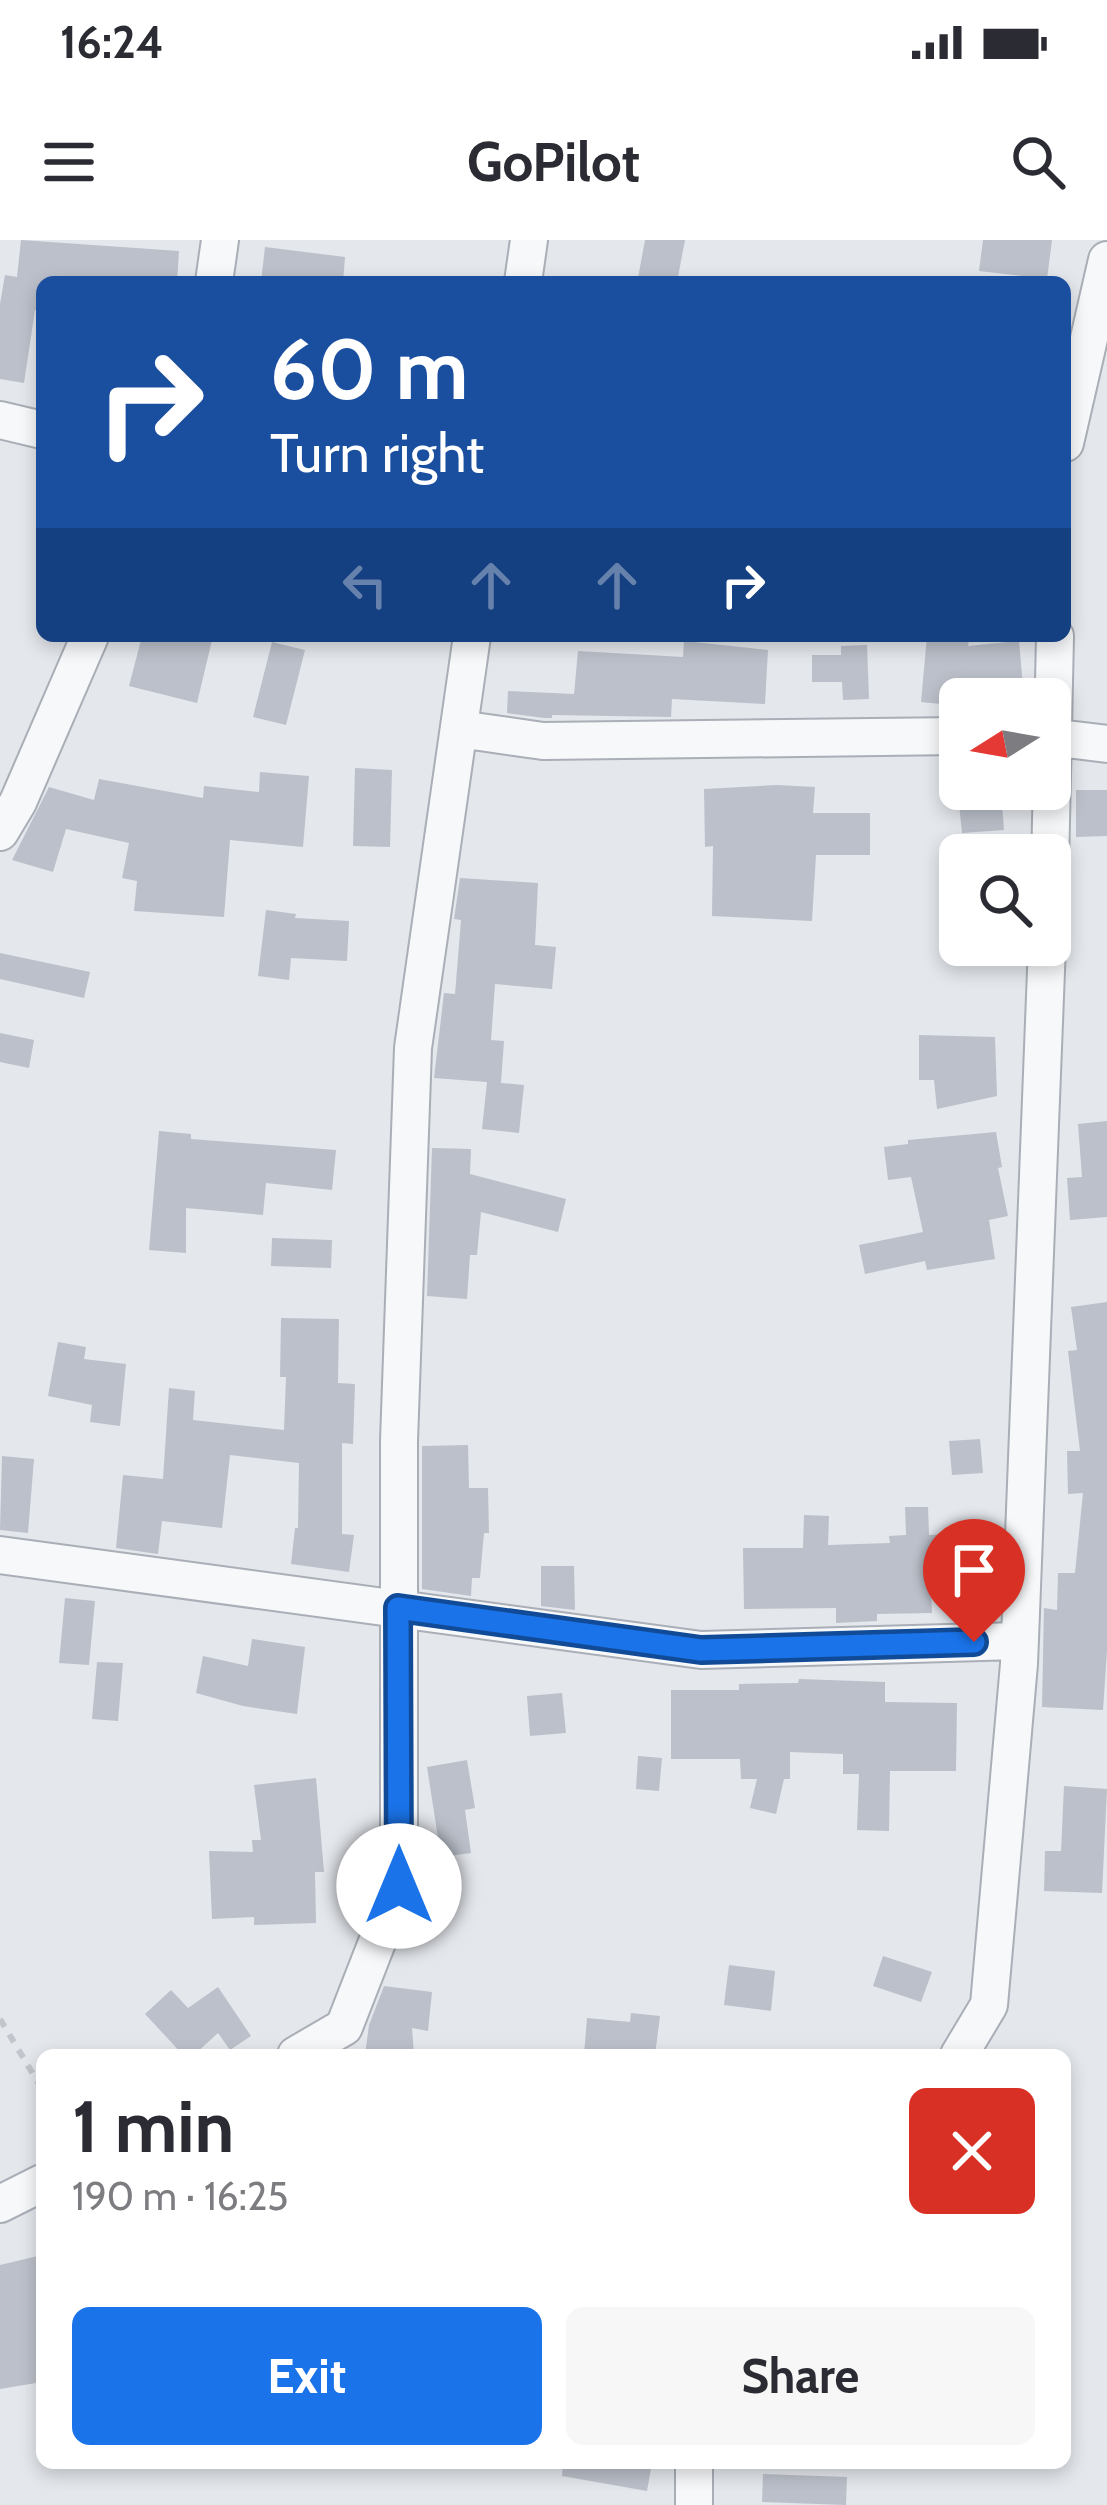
<!DOCTYPE html>
<html lang="en">
<head>
<meta charset="utf-8">
<style>
	:root { --surface:#fff; --page:#f7f7f7; --text:#2b2b33; --muted:#7c7c81; --accent:#1a73e8 }
	body { margin:0; font-family:Cabin,sans-serif; background:var(--page); color:var(--text); height:100vh; display:flex; flex-direction:column; font-size:45px; white-space:nowrap }
	* { box-sizing:border-box; margin:0 }
	p { font-size:39px; color:var(--muted) }
	.icon { flex:none; width:66px; height:66px; fill:none; stroke:currentColor; stroke-width:2; stroke-linecap:round; stroke-linejoin:round }
	.map { position:relative; flex:1; overflow:hidden }
	.details { position:absolute; left:36px; top:1809px; width:1035px; height:420px; display:flex; flex-direction:column; background:var(--surface); border-radius:18px; box-shadow:0 6px 18px #0003 }
	.details>* { flex:none }
	.guide { position:absolute; left:36px; top:36px; width:1035px; height:366px; border-radius:18px; box-shadow:0 6px 18px #0003; background:#1a4fa0; color:#fff; overflow:hidden }
	.needle { width:78px; rotate:259deg }
	.controls { position:absolute; left:939px; top:438px; display:grid; gap:24px }
	.controls a { display:grid; place-items:center; width:132px; height:132px; border-radius:18px; background:var(--surface); box-shadow:0 6px 18px #0003; font-size:60px }
	.pin { position:absolute; display:grid; place-items:center; width:102px; height:102px; color:#fff; margin:-123px -51px; border-radius:50% 50% 50% 0; rotate:-45deg; box-shadow:0 0 12px #0007 }
	.pin .icon { rotate:45deg }
	.me { position:absolute; width:132px; margin:-66px; rotate:0deg; stroke-linejoin:round; filter:drop-shadow(0 0 9px #0008) }
	.turn { display:flex; align-items:center; gap:42px; height:252px; padding:0 36px; font-size:54px }
	.turn .icon { width:156px; height:156px; stroke-width:2.5 }
	.turn b { display:block; font-size:84px; line-height:102px }
	.lanes { display:flex; align-items:center; height:114px; padding:0 36px; background:#0003; justify-content:center; gap:60px; direction:ltr }
	.lanes .off { opacity:.35 }
	.round { display:grid; place-items:center; flex:none; width:126px; height:126px; border-radius:18px; background:var(--page) }
	.headline { display:flex; align-items:center; justify-content:space-between; height:204px; padding:0 36px }
	h1 { font-size:72px; font-weight:700; line-height:90px }
	.button { display:flex; gap:24px; margin-top:auto; padding:24px 36px }
	.button a { flex:1; height:138px; border-radius:18px; background:var(--accent); color:#fff; font-size:48px; font-weight:700; line-height:138px; text-align:center }
	.button a+a { background:var(--page); color:var(--text) }
	.status { display:flex; justify-content:space-between; align-items:center; height:84px; padding:0 60px; background:var(--surface); direction:ltr }
	.status svg { height:33px; fill:currentColor }
	header { display:flex; justify-content:space-between; align-items:center; height:156px; padding:0 36px; background:var(--surface); font-size:54px; font-weight:700 }
	.map>svg:first-child { display:block }
	.building { fill:#bbc0ca }
	.lines { fill:none; stroke-linecap:round; stroke-linejoin:round }
	.minor-casing { stroke:#a9aeb7; stroke-width:40 }
	.path { stroke:#c2c5cb; stroke-width:6; stroke-dasharray:9 9; stroke-linecap:butt }
	.minor { stroke:#f7f8fa; stroke-width:36 }
	.route-casing { stroke:#114b97; stroke-width:30 }
	.route { stroke:#1a73e8; stroke-width:21 }
</style>
</head>
<body>
<div class="status"><b>16:24</b><svg viewBox="0 0 49 12"><path d="M0 12V9h3v3zM5 12V6h3v6zM10 12V3h3v9zM15 12V0h3v12zM26 1h20v11H26zM47 4h2v5h-2z"/></svg></div>
<header><svg class="icon" aria-label="menu" viewBox="0 0 24 24"><path d="M4 6h16M4 12h16M4 18h16"/></svg>GoPilot<svg class="icon" aria-label="search" viewBox="0 0 24 24"><circle cx="10" cy="10" r="6"/><path d="M15 15l6 6"/></svg></header>
<div class="map">
<svg width="1107" height="2265" viewBox="0 0 1107 2265">
	<rect width="100%" height="100%" fill="#e4e7ec"/>
	<path class="building" d="M 21,0 L 179,11 L 177,42 L 42,42 L 42,72 L 35,70 L 24,143 L 0,139 L 0,64 L 5,35 L 17,37 Z
		M 645,0 L 685,0 L 677,42 L 638,38 Z
		M 983,0 L 1052,0 L 1047,39 L 979,31 Z
		M 265,7 L 345,17 L 343,42 L 261,42 Z
		M 142,396 L 213,396 L 197,463 L 129,446 Z
		M 927,396 L 969,400 L 968,406 L 1019,401 L 1024,459 L 960,459 L 960,466 L 921,462 Z
		M 684,401 L 768,410 L 765,464 L 672,459 L 671,477 L 552,475 L 552,478 L 544,478 L 507,473 L 508,451 L 574,454 L 578,411 L 683,417 Z
		M 272,402 L 305,410 L 286,485 L 253,477 Z
		M 867,405 L 869,459 L 843,460 L 842,442 L 812,442 L 812,415 L 841,415 L 841,406 Z
		M 355,528 L 392,530 L 390,607 L 353,606 Z
		M 260,532 L 309,536 L 303,607 L 230,600 L 224,677 L 134,671 L 137,641 L 122,638 L 129,603 L 66,589 L 53,632 L 12,620 L 49,547 L 94,560 L 99,539 L 203,558 L 204,546 L 259,552 Z
		M 777,545 L 815,547 L 813,573 L 870,573 L 870,615 L 816,615 L 812,681 L 712,676 L 713,606 L 705,607 L 704,549 Z
		M 1001,550 L 1004,590 L 962,593 L 958,554 Z
		M 1076,550 L 1107,550 L 1107,596 L 1076,597 Z
		M 460,638 L 538,643 L 535,705 L 556,707 L 552,749 L 495,744 L 491,800 L 504,801 L 501,843 L 524,845 L 519,893 L 482,889 L 487,842 L 434,838 L 444,753 L 455,754 L 461,680 L 454,679 Z
		M 266,670 L 296,674 L 295,678 L 349,681 L 347,721 L 291,718 L 289,740 L 258,736 Z
		M 0,713 L 90,732 L 84,758 L 0,739 Z
		M 0,793 L 34,800 L 29,828 L 0,822 Z
		M 919,795 L 995,797 L 997,856 L 937,869 L 934,840 L 919,840 Z
		M 1107,881 L 1107,977 L 1070,980 L 1067,938 L 1082,937 L 1078,884 Z
		M 159,891 L 191,894 L 191,899 L 336,910 L 332,950 L 266,943 L 263,975 L 186,968 L 186,1013 L 149,1010 Z
		M 996,892 L 1002,927 L 998,928 L 1008,976 L 989,980 L 995,1019 L 927,1030 L 925,1021 L 865,1034 L 859,1005 L 923,992 L 911,937 L 888,940 L 884,907 L 908,904 L 908,900 Z
		M 432,908 L 471,909 L 470,934 L 566,959 L 558,992 L 481,972 L 477,1015 L 470,1015 L 467,1059 L 427,1056 Z
		M 272,998 L 332,1000 L 331,1028 L 271,1026 Z
		M 1107,1062 L 1107,1411 L 1103,1470 L 1042,1467 L 1044,1368 L 1057,1370 L 1058,1333 L 1075,1333 L 1083,1253 L 1068,1254 L 1067,1211 L 1080,1211 L 1068,1111 L 1077,1110 L 1071,1067 Z
		M 281,1078 L 339,1079 L 338,1143 L 355,1144 L 353,1204 L 342,1203 L 342,1294 L 354,1295 L 349,1332 L 291,1324 L 295,1288 L 298,1288 L 299,1223 L 230,1215 L 222,1288 L 162,1281 L 158,1314 L 116,1308 L 123,1235 L 163,1239 L 169,1148 L 195,1151 L 193,1180 L 284,1190 L 286,1137 L 280,1137 Z
		M 58,1102 L 86,1107 L 84,1119 L 126,1124 L 120,1186 L 90,1182 L 92,1165 L 48,1156 Z
		M 980,1199 L 983,1233 L 952,1235 L 949,1201 Z
		M 468,1205 L 469,1248 L 488,1248 L 489,1293 L 484,1293 L 480,1338 L 472,1338 L 471,1356 L 422,1349 L 422,1206 Z
		M 2,1216 L 34,1219 L 28,1293 L 0,1290 Z
		M 905,1267 L 928,1267 L 929,1295 L 992,1293 L 993,1348 L 931,1351 L 932,1373 L 877,1374 L 877,1381 L 836,1383 L 836,1368 L 744,1369 L 743,1308 L 803,1308 L 804,1275 L 829,1276 L 828,1305 L 890,1303 L 889,1296 L 906,1295 Z
		M 541,1326 L 574,1326 L 575,1370 L 541,1366 Z
		M 65,1358 L 95,1361 L 89,1425 L 59,1423 Z
		M 252,1399 L 305,1407 L 297,1474 L 243,1466 L 196,1453 L 203,1416 L 248,1426 Z
		M 97,1422 L 123,1423 L 118,1481 L 92,1479 Z
		M 799,1439 L 885,1442 L 885,1462 L 957,1463 L 956,1531 L 890,1531 L 889,1591 L 857,1590 L 859,1534 L 843,1534 L 843,1514 L 790,1512 L 790,1539 L 784,1539 L 776,1574 L 750,1568 L 757,1539 L 741,1539 L 740,1519 L 671,1519 L 671,1450 L 739,1450 L 739,1444 L 798,1443 Z
		M 562,1453 L 566,1493 L 530,1496 L 527,1456 Z
		M 638,1516 L 662,1518 L 659,1551 L 636,1549 Z
		M 467,1520 L 475,1568 L 465,1570 L 471,1613 L 441,1617 L 427,1527 Z
		M 316,1538 L 324,1632 L 315,1632 L 316,1683 L 254,1685 L 254,1677 L 212,1679 L 209,1611 L 253,1612 L 252,1600 L 261,1600 L 254,1545 Z
		M 1064,1546 L 1107,1549 L 1102,1653 L 1044,1651 L 1045,1611 L 1061,1611 Z
		M 883,1716 L 932,1732 L 921,1762 L 873,1746 Z
		M 729,1725 L 775,1731 L 771,1771 L 724,1765 Z
		M 384,1746 L 432,1752 L 428,1791 L 412,1788 L 414,1815 L 365,1815 L 369,1785 Z
		M 218,1747 L 251,1796 L 230,1810 L 218,1793 L 194,1815 L 183,1815 L 145,1774 L 171,1750 L 188,1768 Z
		M 631,1773 L 660,1776 L 655,1815 L 584,1815 L 587,1778 L 630,1782 Z
		M 42,2015 L 42,2142 L 0,2149 L 0,2025 Z
		M 563,2223 L 652,2223 L 647,2251 L 562,2236 Z
		M 763,2234 L 847,2237 L 846,2265 L 762,2262 Z"/>
	<g class="lines">
		<defs>
			<path id="minor" d="M 214,42 L 220,0
				M 523,42 L 529,0
				M 0,180 L 42,190
				M 1065,203 L 1107,20
				M 459,489 L 543,501 L 960,496
				M 1050,497 L 1107,504
				M 0,592 L 18,562 L 90,396
				M 1050,628 L 1055,396
				M 0,1315 L 701,1410 L 1020,1401
				M 296,1815 L 344,1787 L 399,1646 L 399,1201 L 413,808 L 472,396
				M 959,1815 L 989,1765 L 1019,1424 L 1047,705
				M 0,1964 L 42,1943
				M 694,2265 L 694,2223"/>
		</defs>
		<use href="#minor" class="minor-casing"/>
		<path class="path" d="M 0,1779 L 42,1849"/>
		<use href="#minor" class="minor"/>
	</g>
	<g class="lines">
		<defs>
			<path id="route" d="M 399,1646 L 398,1368 L 701,1410 L 974,1402"/>
		</defs>
		<use href="#route" class="route-casing"/>
		<use href="#route" class="route"/>
	</g>
</svg>
<div class="controls">
<a><svg class="needle" viewBox="-14 -14 28 28"><path d="M0-13l5 13h-10z" fill="#e53935"/><path d="M0 13l5-13h-10z" fill="#7c7c81"/></svg></a>
<a><svg class="icon" aria-label="search" viewBox="0 0 24 24"><circle cx="10" cy="10" r="6"/><path d="M15 15l6 6"/></svg></a>
</div>
<div class="pin" style="left:974px;top:1402px;background:#d93025"><svg class="icon" aria-label="arrive" viewBox="0 0 24 24"><path d="M6 21V4h12l-3 4 3 4H6"/></svg></div>
<svg class="me" style="left:399px;top:1646px" viewBox="-20 -20 40 40"><circle r="19" fill="#fff"/><path d="M0-13L10 11 0 6-10 11z" fill="#1a73e8"/></svg>
<div class="guide">
<div class="turn"><svg class="icon" aria-label="right" viewBox="0 0 24 24"><path d="M7 20v-9h11M14 6l5 5-5 5"/></svg><div><b>60 m</b>Turn right</div></div>
<div class="lanes"><svg class="icon off" aria-label="left" viewBox="0 0 24 24"><path d="M17 20v-9H6M10 6l-5 5 5 5"/></svg><svg class="icon off" aria-label="ahead" viewBox="0 0 24 24"><path d="M12 20V5M6 11l6-6 6 6"/></svg><svg class="icon off" aria-label="ahead" viewBox="0 0 24 24"><path d="M12 20V5M6 11l6-6 6 6"/></svg><svg class="icon" aria-label="right" viewBox="0 0 24 24"><path d="M7 20v-9h11M14 6l5 5-5 5"/></svg></div>
</div>
<section class="details">
<div class="headline"><div><h1>1 min</h1><p>190 m · 16:25</p></div><a class="round" style="background:#d93025;color:#fff"><svg class="icon" aria-label="close" viewBox="0 0 24 24"><path d="M6 6l12 12M18 6L6 18"/></svg></a></div>
<div class="button"><a>Exit</a><a>Share</a></div>
</section>
</div>
</body>
</html>
